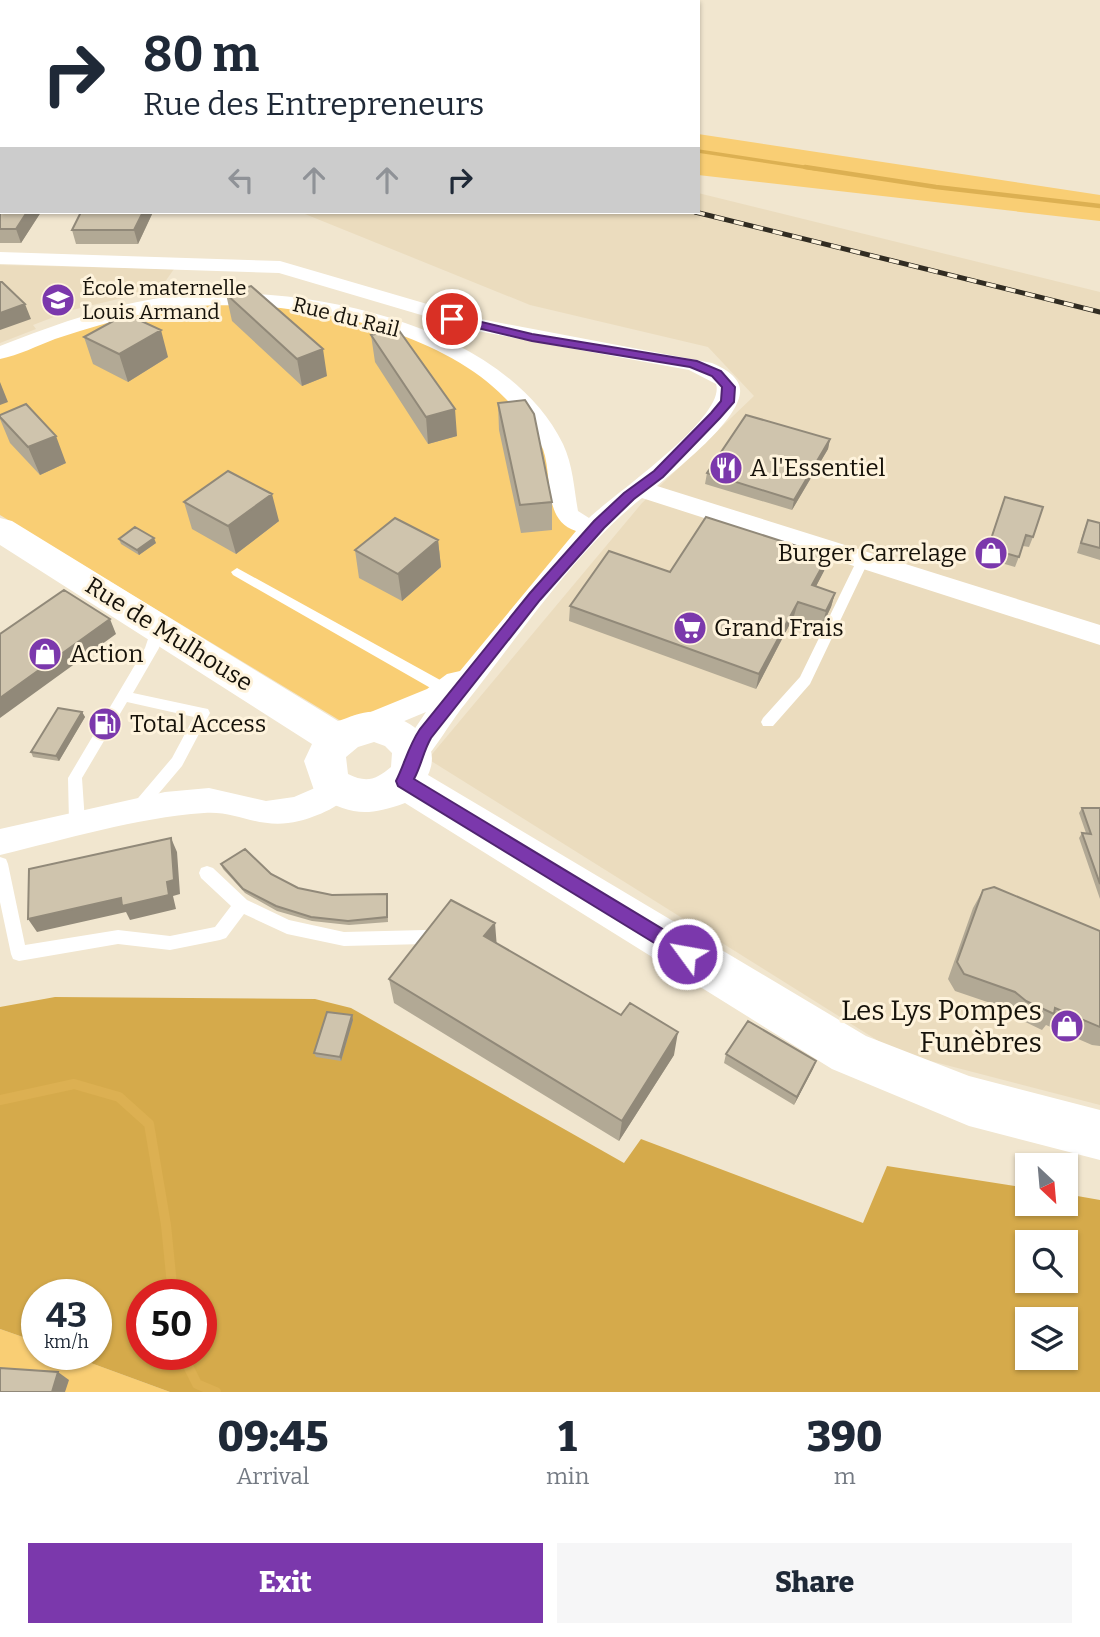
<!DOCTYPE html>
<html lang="en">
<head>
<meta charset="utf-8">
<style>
	:root { --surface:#fff; --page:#f6f6f7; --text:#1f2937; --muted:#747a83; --accent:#7b38ac }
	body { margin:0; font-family:Bitter,serif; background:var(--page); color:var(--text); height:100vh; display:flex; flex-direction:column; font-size:26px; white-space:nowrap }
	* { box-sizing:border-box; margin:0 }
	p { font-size:23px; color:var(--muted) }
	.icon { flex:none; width:38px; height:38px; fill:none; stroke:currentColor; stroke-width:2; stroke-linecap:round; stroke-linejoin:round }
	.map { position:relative; height:1392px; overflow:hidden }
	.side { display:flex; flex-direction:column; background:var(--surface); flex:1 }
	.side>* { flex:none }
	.top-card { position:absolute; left:0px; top:0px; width:700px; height:214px; box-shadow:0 2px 5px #0004; background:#fff; color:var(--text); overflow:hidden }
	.needle { width:46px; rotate:154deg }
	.tools { position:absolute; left:1015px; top:1153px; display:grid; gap:14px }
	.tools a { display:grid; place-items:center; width:63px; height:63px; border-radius:0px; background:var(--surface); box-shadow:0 2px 5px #0004; font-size:35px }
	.speed { position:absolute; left:21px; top:1279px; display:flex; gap:14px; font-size:35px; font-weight:700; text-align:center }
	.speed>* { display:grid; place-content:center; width:91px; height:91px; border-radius:50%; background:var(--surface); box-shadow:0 2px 5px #0004; line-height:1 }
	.speed small { font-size:18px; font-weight:400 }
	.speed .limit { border:10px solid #d22; background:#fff; color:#111 }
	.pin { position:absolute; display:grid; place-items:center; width:60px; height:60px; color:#fff; margin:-30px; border:4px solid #fff; border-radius:50%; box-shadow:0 2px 7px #0007 }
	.me { position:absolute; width:77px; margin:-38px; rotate:302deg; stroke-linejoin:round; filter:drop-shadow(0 0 5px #0008) }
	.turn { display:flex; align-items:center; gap:24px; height:147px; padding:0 28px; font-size:32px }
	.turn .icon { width:91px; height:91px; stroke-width:2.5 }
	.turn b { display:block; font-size:49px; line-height:60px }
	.lanes { display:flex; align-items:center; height:66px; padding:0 28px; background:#0003; justify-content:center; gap:35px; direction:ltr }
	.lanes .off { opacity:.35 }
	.eta { display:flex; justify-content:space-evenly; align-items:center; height:119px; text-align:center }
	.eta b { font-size:42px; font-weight:800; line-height:49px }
	.primary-button { display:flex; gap:14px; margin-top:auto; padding:14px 28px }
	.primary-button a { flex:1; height:80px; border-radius:0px; background:var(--accent); color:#fff; font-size:28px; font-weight:800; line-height:80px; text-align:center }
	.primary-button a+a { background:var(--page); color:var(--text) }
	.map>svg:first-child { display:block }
	.built { fill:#ebdcbe }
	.green { fill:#f9ce74 }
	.forest { fill:#d5aa4b; fill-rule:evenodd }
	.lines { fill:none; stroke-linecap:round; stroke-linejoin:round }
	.stream-far2 { stroke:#dcb052; stroke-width:3.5 }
	.stream-far1 { stroke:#dcb052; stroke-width:4.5 }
	.stream { stroke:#dcb052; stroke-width:10 }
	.service { fill:#fff; fill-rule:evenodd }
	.minor { fill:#fff; fill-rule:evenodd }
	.secondary { fill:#fff; fill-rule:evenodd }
	.rail-casing { stroke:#312c22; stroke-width:5 }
	.rail { stroke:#fef3dc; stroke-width:3.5; stroke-dasharray:10; stroke-linecap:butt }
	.wall { fill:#b2a995 }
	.shaded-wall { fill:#918979 }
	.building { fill:#cfc4ad; stroke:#918979; stroke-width:2 }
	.route { fill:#7b38ac; stroke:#502470; stroke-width:2 }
	.labels { text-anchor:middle; stroke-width:6; stroke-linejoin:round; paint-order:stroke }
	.far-poi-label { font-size:21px; fill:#16120a; stroke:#fef3dc; text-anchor:start }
	.far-street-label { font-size:21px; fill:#16120a; stroke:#fef3dc }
	.poi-label { font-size:24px; fill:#16120a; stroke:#fef3dc; text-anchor:start }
	.street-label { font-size:24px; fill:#16120a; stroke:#fef3dc }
	.near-poi-label { font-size:28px; fill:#16120a; stroke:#fef3dc; text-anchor:end }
</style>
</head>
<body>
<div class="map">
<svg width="1100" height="1392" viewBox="0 0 1100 1392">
	<rect width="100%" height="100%" fill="#f1e6cf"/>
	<path class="built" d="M 698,193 L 1100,292 L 1100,1105 L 896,1052 L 428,759 L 642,503 L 754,396 L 708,347 L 530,305 L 300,212 L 698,212 Z
		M 0,265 L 174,269 L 160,289 L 72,310 L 33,325 L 36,329 L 0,343 Z"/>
	<path class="green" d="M 698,134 L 1100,195 L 1100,221 L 698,175 Z
		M 207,299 L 353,315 L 465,358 L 535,417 L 566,514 L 595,529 L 437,696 L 344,723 L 0,515 L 0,353 L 58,330 Z
		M 0,1329 L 37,1342 L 37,1354 L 69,1355 L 170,1392 L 0,1392 Z"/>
	<path class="forest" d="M 55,997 L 315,999 L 351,1008 L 624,1163 L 641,1139 L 863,1223 L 887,1166 L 1027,1188 L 1027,1204 L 1066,1204 L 1066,1194 L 1100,1200 L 1100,1392 L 170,1392 L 69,1355 L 96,1354 L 96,1295 L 37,1295 L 37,1342 L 0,1329 L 0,1007 ZM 1027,1242 L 1066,1242 L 1066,1281 L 1027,1281 ZM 142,1295 L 201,1295 L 201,1354 L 142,1354 ZM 1027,1320 L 1066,1320 L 1066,1358 L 1027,1358 Z"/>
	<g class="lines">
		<path class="stream-far2" d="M 32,0 L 39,2
			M 698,151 L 817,169"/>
		<path class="stream-far1" d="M 805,167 L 936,187 L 1100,206"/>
		<path class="stream" d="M 0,1100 L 74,1084 L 119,1097 L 149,1124 L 166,1225 L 173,1295
			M 182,1354 L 197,1384 L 216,1392"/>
		<path class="service" d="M 863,556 L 869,560 L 810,684 L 773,726 L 763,726 L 761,722 L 763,718 L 800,677 L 857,560 Z
			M 237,568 L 451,686 L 453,690 L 451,694 L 441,694 L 233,575 L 231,572 Z
			M 158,622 L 165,627 L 159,648 L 133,693 L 203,708 L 208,709 L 210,713 L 182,766 L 143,812 L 138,814 L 133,812 L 130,808 L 133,804 L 172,758 L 194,717 L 127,702 L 82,778 L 85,822 L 82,826 L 77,828 L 72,826 L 69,822 L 68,778 L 145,648 L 153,624 Z
			M 0,857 L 6,859 L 8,864 L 25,945 L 118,930 L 170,936 L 215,927 L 231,906 L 201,878 L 199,873 L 201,868 L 207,866 L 213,868 L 247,900 L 289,920 L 344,932 L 425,930 L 431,932 L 433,937 L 431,942 L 425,944 L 344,946 L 287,934 L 244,914 L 226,938 L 220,940 L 170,950 L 118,944 L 19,961 L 13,959 L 11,954 L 0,902 Z"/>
		<path class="minor" d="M 0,252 L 280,261 L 475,318 L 712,363 C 724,368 742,378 740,393 C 737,422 678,468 657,486 L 1100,625 L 1100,645 L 642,498 C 576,550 519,636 465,704 C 456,714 431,755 424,760 C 417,765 410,762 404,760 L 399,752 L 426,712 L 361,739 L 351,736 L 347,728 L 351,720 L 427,689 L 447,674 L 460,671 L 576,531 C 542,520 553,477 543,449 C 538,438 529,428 522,418 C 454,322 265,291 157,311 C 122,318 88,328 55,339 C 37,346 19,355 0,359 L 0,346 C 59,323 120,301 183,295 C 305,283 504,324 563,444 C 573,465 574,489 578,511 L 589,518 C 613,495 727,417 716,384 L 689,370 L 472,330 L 279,273 L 0,264 Z
			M 338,778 L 349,781 L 353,790 C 345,805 316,817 299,821 C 260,831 237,810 204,813 C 135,818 67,839 0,855 L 0,829 L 165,792 L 209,788 L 266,801 L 294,797 Z"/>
		<path class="secondary" d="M 0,518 L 12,521 L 338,721 C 350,717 365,710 377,712 C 408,717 444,740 428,775 L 866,1036 L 969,1076 L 1100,1110 L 1100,1160 L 969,1126 L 832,1069 L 405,803 C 366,817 352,815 316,796 L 304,761 L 312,744 L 0,545 ZM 374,742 L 385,746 L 392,753 L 391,767 C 376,780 366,783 348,774 L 346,757 L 358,747 Z"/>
		<defs>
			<path id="rail" d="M 695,212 L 1100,312"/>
		</defs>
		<use href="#rail" class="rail-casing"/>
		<use href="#rail" class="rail"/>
	</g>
	<path class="wall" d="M 0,176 L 2,212 L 41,212 L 21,243 L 0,243 Z
		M 153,212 L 138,244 L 76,244 L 72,230 Z
		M 226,294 L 327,376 L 302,386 L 232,321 Z
		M 371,335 L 457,436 L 428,444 L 375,362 Z
		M 84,337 L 168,357 L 128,382 L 93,364 Z
		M 498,403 L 552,502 L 552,530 L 521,533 L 499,430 Z
		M 0,415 L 66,463 L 40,475 L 10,443 L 0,419 Z
		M 830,439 L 828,449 L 792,510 L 705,484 L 707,473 Z
		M 1005,497 L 1033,537 L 1029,547 L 1023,546 L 1015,567 L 984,558 Z
		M 184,502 L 279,521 L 236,554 L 192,529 Z
		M 1088,520 L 1100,523 L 1100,560 L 1077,553 L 1084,530 Z
		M 119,539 L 156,543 L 139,555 L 121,544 Z
		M 438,540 L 441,567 L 402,601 L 359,578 L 355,550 Z
		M 828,556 L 824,571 L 816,586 L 835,593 L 831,607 L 822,626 L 794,616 L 756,689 L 569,621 L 570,606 L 670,572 Z
		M 82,712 L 85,717 L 59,761 L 33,757 L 31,752 Z
		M 1082,808 L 1100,808 L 1100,899 L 1079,838 L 1082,833 L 1086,833 L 1079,813 Z
		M 221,864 L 271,874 L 298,888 L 332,895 L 387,894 L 388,922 L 349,925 L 312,921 L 277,911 L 245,893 L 223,869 Z
		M 983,890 L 1100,931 L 1100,1046 L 1092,1045 L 1046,1025 L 1042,1030 L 1015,1017 L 1005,1008 L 955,991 L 948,979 L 973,908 Z
		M 496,944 L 674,1055 L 619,1141 L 394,1003 L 389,979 Z
		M 353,1020 L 341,1061 L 316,1057 L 314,1053 Z
		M 726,1054 L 816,1061 L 794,1105 L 724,1063 Z"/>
	<path class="shaded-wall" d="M 27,212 L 41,212 L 21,243 L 16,229 Z
		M 143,212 L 153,212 L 138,244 L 134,230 Z
		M 25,304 L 31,319 L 0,330 L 0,313 Z
		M 161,330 L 168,357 L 128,382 L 119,354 Z
		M 323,349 L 327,376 L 302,386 L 297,359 Z
		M 0,382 L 8,402 L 0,405 Z
		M 455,409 L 457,436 L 428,444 L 426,417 Z
		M 56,436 L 66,463 L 40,475 L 28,447 Z
		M 830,439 L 828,449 L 792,510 L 794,500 Z
		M 272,494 L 279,521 L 236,554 L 228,526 Z
		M 154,538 L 156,543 L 139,555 L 137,550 Z
		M 438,540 L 441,567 L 402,601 L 398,574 Z
		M 828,556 L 824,571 L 809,600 L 812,585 Z
		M 835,593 L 831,607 L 822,626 L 826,611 Z
		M 798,602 L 794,616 L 756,689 L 759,674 Z
		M 110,619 L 116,634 L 0,718 L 0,698 Z
		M 82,712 L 85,717 L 59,761 L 56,756 Z
		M 171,838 L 177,852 L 180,894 L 173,896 L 176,909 L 130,920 L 126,912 L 37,932 L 28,919 L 167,882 Z
		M 495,923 L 497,948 L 484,936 Z
		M 352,1015 L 353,1020 L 341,1061 L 340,1057 Z
		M 678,1032 L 674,1055 L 619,1141 L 622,1121 Z
		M 816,1061 L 813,1069 L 794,1105 L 797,1097 Z
		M 58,1372 L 69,1380 L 65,1392 L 52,1392 Z"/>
	<path class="building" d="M 0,176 L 2,176 L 2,212 L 27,212 L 16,229 L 0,229 Z
		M 81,212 L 143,212 L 134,230 L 72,230 Z
		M 0,282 L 2,282 L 25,304 L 0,313 Z
		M 251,286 L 323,349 L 297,359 L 226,294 Z
		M 126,314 L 161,330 L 119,354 L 84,337 Z
		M 398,329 L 455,409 L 426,417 L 371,335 Z
		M 525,400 L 534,414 L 552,502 L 520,505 L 498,403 Z
		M 26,404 L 56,436 L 28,447 L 0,417 L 0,415 Z
		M 746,415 L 830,439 L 794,500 L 707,473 Z
		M 228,471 L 272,494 L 228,526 L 184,502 Z
		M 1005,497 L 1043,507 L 1033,537 L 1026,535 L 1019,557 L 988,548 Z
		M 706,517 L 828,556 L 812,585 L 835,593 L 826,611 L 798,602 L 759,674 L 570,606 L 609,551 L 670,572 Z
		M 395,518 L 438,540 L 398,574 L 355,550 Z
		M 1088,520 L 1100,523 L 1100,548 L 1081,543 Z
		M 135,527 L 154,538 L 137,550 L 119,539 Z
		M 64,590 L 110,619 L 0,698 L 0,634 Z
		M 58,708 L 82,712 L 56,756 L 31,752 Z
		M 1082,808 L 1100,808 L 1100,884 L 1082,833 L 1091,834 Z
		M 171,838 L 174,880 L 167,882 L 169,895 L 122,906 L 121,898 L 28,919 L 29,869 Z
		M 245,849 L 271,874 L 298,888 L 332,895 L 387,894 L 387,917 L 348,921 L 311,917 L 276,906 L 243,889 L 221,864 Z
		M 994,887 L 1100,931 L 1100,1027 L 1055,1008 L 1054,1014 L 1026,1001 L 1015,992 L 964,974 L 957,962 L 983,890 Z
		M 451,900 L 495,923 L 484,936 L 621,1015 L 630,1003 L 678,1032 L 622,1121 L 389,979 Z
		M 327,1012 L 352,1015 L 340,1057 L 314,1053 Z
		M 748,1021 L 816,1061 L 797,1097 L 726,1054 Z
		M 0,1368 L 58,1372 L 52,1392 L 0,1392 Z"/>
	<path class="route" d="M 452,315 L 532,334 L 697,361 L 721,371 L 735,387 L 734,402 L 720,418 L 663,477 L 634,499 L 604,528 L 540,600 L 431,738 C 423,752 422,764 414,779 L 694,948 L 696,954 L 694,960 L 687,963 L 398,786 L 396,781 C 405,763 408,747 420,729 L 530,593 L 594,521 L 624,493 L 654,471 L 711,413 L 721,401 L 722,387 L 712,376 L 690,367 L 532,341 L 448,321 L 448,316 Z"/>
	<defs>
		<symbol id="school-disc" viewBox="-11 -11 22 22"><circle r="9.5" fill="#7b38ac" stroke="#fef3dc"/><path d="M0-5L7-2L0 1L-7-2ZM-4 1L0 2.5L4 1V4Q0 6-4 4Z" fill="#fff"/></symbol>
		<symbol id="restaurant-disc" viewBox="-11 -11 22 22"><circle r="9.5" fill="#7b38ac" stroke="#fef3dc"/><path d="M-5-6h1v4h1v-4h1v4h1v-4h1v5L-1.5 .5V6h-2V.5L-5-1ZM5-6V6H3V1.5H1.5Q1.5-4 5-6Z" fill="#fff"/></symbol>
		<symbol id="shop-disc" viewBox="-11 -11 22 22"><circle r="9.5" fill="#7b38ac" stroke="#fef3dc"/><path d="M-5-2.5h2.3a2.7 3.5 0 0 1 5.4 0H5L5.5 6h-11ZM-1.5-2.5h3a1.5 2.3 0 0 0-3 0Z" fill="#fff"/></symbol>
		<symbol id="supermarket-disc" viewBox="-11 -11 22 22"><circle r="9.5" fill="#7b38ac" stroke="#fef3dc"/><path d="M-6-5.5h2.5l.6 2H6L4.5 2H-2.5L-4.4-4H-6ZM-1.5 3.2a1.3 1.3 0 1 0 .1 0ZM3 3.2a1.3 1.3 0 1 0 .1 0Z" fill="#fff"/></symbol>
		<symbol id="fuel-disc" viewBox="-11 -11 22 22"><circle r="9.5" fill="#7b38ac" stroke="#fef3dc"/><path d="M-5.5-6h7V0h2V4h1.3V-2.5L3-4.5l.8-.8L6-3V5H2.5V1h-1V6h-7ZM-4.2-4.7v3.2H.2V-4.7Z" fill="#fff"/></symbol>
	</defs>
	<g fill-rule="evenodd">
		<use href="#school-disc" x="39" y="281" width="38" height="38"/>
		<use href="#restaurant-disc" x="707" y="449" width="38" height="38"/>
		<use href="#shop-disc" x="972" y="534" width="38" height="38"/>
		<use href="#supermarket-disc" x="671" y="609" width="38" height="38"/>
		<use href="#shop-disc" x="26" y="635" width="38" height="38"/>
		<use href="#fuel-disc" x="86" y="705" width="38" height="38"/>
		<use href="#shop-disc" x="1048" y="1007" width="38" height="38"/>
	</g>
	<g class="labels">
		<g class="far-poi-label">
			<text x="82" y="295">École maternelle<tspan x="82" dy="24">Louis Armand</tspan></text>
		</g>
		<g class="far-street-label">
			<text transform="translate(346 317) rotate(14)" y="7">Rue du Rail</text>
		</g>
		<g class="poi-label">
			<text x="750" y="476">A l'Essentiel</text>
			<text x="967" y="561" text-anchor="end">Burger Carrelage</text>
			<text x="714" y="636">Grand Frais</text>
			<text x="70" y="662">Action</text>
			<text x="130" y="732">Total Access</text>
		</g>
		<g class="street-label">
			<text transform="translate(169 634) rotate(32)" y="8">Rue de Mulhouse</text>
		</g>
		<g class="near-poi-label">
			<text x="1042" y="1020">Les Lys Pompes<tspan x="1042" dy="32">Funèbres</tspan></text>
		</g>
	</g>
</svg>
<div class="tools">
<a><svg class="needle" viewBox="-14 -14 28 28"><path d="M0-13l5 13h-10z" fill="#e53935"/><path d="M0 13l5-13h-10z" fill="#747a83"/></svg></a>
<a><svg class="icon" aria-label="search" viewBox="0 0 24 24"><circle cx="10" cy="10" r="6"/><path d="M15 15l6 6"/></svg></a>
<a><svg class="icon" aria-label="layers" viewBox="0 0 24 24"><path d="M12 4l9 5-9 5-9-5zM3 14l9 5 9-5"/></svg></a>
</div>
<div class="speed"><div>43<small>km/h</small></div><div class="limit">50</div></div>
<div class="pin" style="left:452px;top:319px;background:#d93025"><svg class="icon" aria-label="arrive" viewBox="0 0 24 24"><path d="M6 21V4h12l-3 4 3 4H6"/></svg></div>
<svg class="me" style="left:687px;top:954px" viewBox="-20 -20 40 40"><circle r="17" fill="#7b38ac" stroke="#fff" stroke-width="3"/><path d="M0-11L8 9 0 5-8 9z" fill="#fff"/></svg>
<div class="top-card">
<div class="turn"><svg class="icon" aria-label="right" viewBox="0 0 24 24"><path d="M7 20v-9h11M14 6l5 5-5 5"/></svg><div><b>80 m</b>Rue des Entrepreneurs</div></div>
<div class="lanes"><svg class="icon off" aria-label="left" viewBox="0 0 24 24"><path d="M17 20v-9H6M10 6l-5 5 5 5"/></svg><svg class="icon off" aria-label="ahead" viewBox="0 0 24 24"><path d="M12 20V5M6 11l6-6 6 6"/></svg><svg class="icon off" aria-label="ahead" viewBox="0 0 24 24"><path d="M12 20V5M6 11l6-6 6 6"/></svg><svg class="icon" aria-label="right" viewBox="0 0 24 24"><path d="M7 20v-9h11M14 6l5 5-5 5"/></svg></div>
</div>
</div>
<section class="side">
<div class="eta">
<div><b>09:45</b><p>Arrival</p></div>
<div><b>1</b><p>min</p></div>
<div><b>390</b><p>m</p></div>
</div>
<div class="primary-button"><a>Exit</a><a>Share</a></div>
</section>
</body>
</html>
